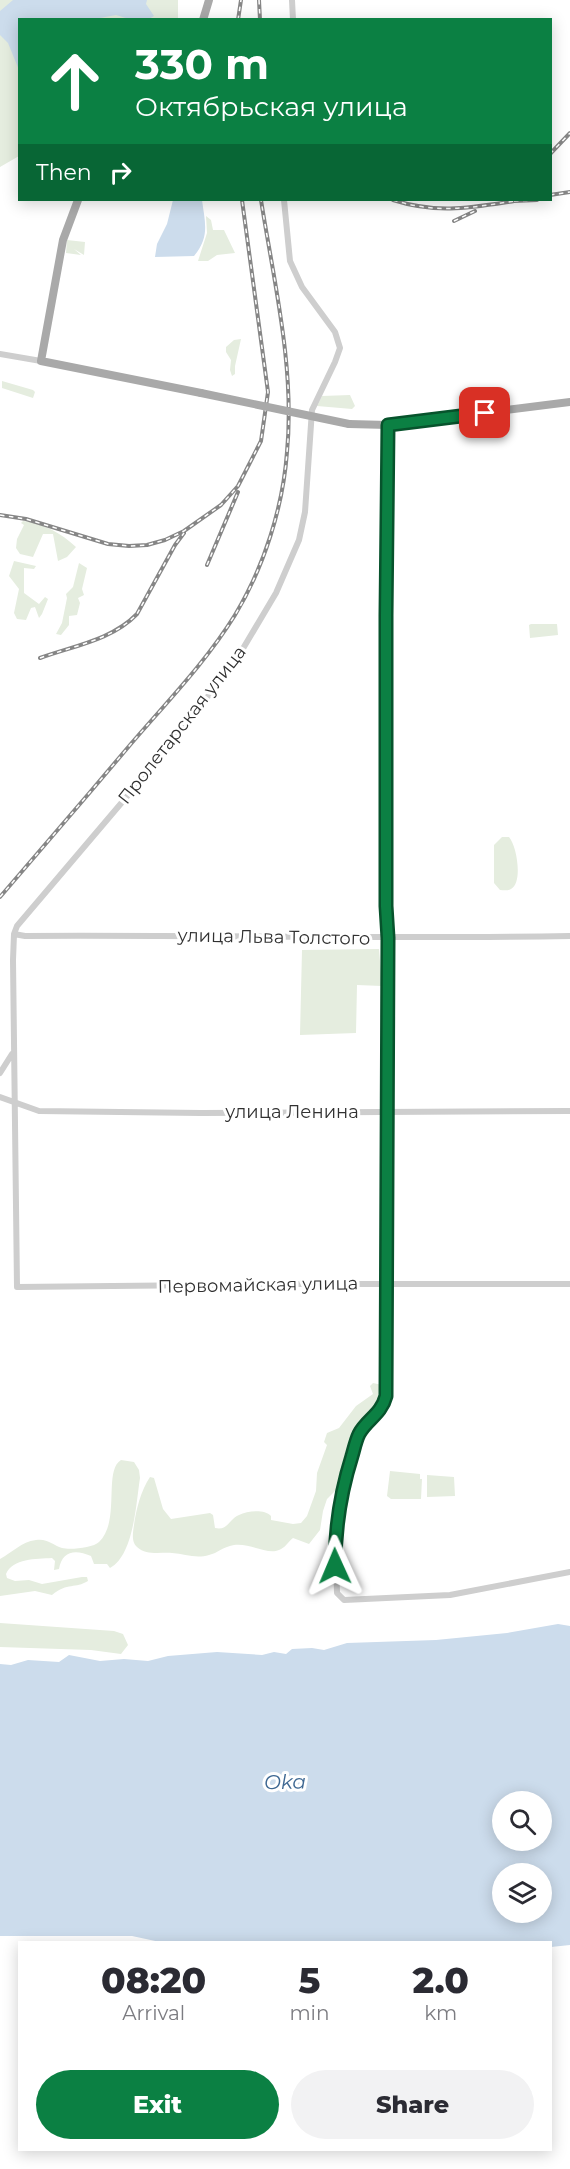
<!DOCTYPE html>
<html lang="en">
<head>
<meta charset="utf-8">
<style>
	:root { --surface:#fff; --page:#f2f2f3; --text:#2b2b33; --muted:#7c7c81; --accent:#0b8043 }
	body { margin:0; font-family:Montserrat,sans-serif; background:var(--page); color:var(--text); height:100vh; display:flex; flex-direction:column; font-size:22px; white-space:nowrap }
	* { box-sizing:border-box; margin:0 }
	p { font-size:20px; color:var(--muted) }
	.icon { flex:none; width:33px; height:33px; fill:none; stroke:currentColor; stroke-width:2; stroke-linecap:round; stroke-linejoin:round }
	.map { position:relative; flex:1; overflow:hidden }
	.panel { position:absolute; left:18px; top:1941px; width:534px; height:210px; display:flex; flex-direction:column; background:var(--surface); border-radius:0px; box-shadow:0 3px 15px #0003 }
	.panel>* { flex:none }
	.banner { position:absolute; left:18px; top:18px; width:534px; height:183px; border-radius:0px; box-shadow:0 3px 15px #0003; background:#0b8043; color:#fff; overflow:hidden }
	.fabs { position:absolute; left:492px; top:1791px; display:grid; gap:12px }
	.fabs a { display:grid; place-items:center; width:60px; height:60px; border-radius:50%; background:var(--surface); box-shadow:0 3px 15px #0003; font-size:30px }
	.pin { position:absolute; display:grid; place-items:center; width:51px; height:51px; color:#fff; margin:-26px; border-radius:12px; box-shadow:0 3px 9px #0006 }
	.me { position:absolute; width:66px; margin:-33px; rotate:359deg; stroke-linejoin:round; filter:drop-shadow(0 0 4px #0008) }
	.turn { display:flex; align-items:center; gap:21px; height:126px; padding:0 18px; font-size:27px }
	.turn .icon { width:78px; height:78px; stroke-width:2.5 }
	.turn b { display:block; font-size:42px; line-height:51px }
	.then { display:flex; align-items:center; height:57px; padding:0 18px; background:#0003; gap:12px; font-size:22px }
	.eta { display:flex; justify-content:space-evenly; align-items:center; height:102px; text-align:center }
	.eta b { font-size:36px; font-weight:800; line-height:42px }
	.button { display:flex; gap:12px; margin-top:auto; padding:12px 18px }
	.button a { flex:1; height:69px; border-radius:36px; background:var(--accent); color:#fff; font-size:24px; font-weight:800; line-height:69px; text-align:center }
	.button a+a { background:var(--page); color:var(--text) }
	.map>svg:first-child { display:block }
	.green { fill:#e5eddf }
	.water { fill:#ccdcec; fill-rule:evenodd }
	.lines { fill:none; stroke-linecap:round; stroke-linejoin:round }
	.minor { stroke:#cecece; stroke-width:6 }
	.major { stroke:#a9a9a9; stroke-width:8 }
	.rail-casing { stroke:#868686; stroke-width:4 }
	.rail { stroke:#fff; stroke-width:1.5; stroke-dasharray:4.5; stroke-linecap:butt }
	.major-bridge { stroke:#a9a9a9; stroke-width:8 }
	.route-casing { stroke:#07532c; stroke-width:15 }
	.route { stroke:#0b8043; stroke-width:10 }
	.labels { text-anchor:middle; stroke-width:6; stroke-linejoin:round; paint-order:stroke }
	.street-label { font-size:18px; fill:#313131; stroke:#fff }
	.water-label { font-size:20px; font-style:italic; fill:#3e6893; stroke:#fff }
</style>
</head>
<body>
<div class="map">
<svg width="570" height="2169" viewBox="0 0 570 2169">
	<rect width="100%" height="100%" fill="#fff"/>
	<path class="green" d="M 0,0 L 178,0 L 178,19 L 20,20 L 19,156 L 0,167 Z
		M 206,216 L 211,220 L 213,230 L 224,230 L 235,253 L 217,255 L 208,261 L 198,261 L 207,233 Z
		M 67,240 L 85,242 L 84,255 L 74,249 L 81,255 L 66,253 Z
		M 241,339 L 235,366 L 235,374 L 232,376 L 230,370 L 231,360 L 226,352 L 226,347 L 234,340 Z
		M 2,381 L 33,390 L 35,392 L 33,398 L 2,388 Z
		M 350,395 L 355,406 L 352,409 L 317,406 L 322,396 Z
		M 23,521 C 43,523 61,533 76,547 L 67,557 L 58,561 L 53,534 L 43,534 L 33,557 L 20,554 L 16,548 L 17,539 L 24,525 L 21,523 Z
		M 14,561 L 36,566 L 34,569 L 24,568 L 24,593 L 39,604 L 45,597 L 48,599 L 42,614 L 39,618 L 35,607 L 31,608 L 26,620 L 17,619 L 14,613 L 19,589 L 9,576 Z
		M 79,563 L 87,568 L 82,589 L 84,595 L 78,598 L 80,603 L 77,615 L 69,616 L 69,625 L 61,635 L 56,634 L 62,623 L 67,598 L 66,594 L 73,587 Z
		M 531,624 L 557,624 L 558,635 L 530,638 L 529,625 Z
		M 502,837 L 509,837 C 517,846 523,883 511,889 C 507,891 504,890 500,890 L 494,883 L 494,845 Z
		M 379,949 L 382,986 L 357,985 L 356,1033 L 300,1035 L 302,950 Z
		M 373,1383 L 382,1385 L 375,1407 L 370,1415 L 353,1432 L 340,1486 L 327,1499 L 323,1511 L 320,1530 L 309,1544 L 293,1538 C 288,1542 285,1548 279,1550 C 267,1555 251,1543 234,1545 C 222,1547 218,1553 209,1555 C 196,1559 185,1554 172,1553 C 161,1552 147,1556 137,1547 C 131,1542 133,1532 134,1525 C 136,1510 141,1490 150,1477 L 154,1478 L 163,1509 L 171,1519 L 210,1513 L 213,1515 L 215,1528 C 228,1531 229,1519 239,1515 C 248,1511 264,1509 271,1516 L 271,1520 L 293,1524 L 301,1523 L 307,1516 L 316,1491 L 317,1473 L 327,1445 L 324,1442 L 327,1433 L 339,1428 L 356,1406 L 373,1394 L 370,1386 Z
		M 121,1460 L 134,1462 L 139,1470 L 140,1478 C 136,1503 134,1555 110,1568 L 107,1564 L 94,1564 L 91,1556 C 75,1549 62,1551 59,1569 L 54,1570 L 55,1561 L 52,1558 C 36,1559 13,1558 6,1574 L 7,1578 L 15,1581 L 29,1580 L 42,1584 L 82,1577 L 87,1577 L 88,1581 C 75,1589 68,1582 52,1595 L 35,1591 L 0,1596 L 0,1559 C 13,1552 21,1542 36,1540 C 47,1538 53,1545 62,1548 C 70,1550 93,1548 99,1542 C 121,1521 103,1471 121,1460 Z
		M 390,1471 L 420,1474 L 420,1479 L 422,1479 L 421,1499 L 391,1499 L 387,1496 Z
		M 427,1475 L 454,1477 L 455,1496 L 427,1497 Z
		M 0,1623 L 114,1631 L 123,1634 L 128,1645 L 121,1654 L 91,1650 L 0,1647 Z"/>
	<path class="water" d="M 13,0 L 147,0 L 146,4 L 154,16 L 147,20 L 129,19 L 116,15 L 89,20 L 20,20 L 19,70 L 8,43 L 0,35 L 0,11 Z
		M 173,200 L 202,200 C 205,223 210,237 194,256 L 155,257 L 157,244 L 167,224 Z
		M 558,1624 L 570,1626 L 570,1945 L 551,1947 L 550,1942 L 160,1942 L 132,1936 L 0,1936 L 0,1664 L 11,1665 L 28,1660 L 59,1662 L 69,1655 L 100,1661 L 124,1659 L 148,1661 L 168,1656 L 217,1652 L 262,1655 L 274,1652 L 286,1654 L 292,1649 L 312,1648 L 324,1650 L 347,1643 L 436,1640 L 507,1633 ZM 502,1802 L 542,1802 L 542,1840 L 502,1840 ZM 502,1874 L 542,1874 L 542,1912 L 502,1912 Z"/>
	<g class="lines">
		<path class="minor" d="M 292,0 L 293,20
			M 284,200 L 290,261 L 302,287 L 335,332 L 340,348 L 335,362 L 312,410 L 305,512 L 299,540 L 276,593 L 235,662 L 157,761 L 17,926 L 14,934 L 13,960 L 17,1287 L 296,1284 L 570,1284
			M 0,354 L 41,361
			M 388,425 L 385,616 L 388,938 L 386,1396 L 379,1412 L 360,1432 L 339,1504 L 335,1533 L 337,1593 L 344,1600 L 450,1595 L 570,1572
			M 14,934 L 25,936 C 207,935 388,939 570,936
			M 0,1073 L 12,1054
			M 0,1097 L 39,1111 L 201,1113 L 570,1111"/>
		<path class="major" d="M 203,20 L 209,0
			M 78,200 L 63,240 L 41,361 L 201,393
			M 349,424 L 388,425 L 570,402"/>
		<defs>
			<path id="rail" d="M 259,0 L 260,20
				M 238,20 L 241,0
				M 550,154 L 570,133
				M 550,195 L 570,192
				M 393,200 C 440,215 474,207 521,200
				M 514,201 L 537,200
				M 454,221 L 475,211
				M 0,515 L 26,519 L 108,544 L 129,546 L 147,545 L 165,540 L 184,531 L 221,505 L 238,486 L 261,441 L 268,392 L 242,200
				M 207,565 L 238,492
				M 40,658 C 73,646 112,640 137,614 L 175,545 L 184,533
				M 0,897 C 43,847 87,796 130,745 C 166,703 206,662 235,615 C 264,567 283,507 287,452 C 295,368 274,282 261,200"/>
		</defs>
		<use href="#rail" class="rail-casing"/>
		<use href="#rail" class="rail"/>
		<path class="major-bridge" d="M 201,393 L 349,424"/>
	</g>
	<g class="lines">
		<defs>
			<path id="route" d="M 335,1566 C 335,1527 340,1494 352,1456 C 354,1449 356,1440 359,1434 C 367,1419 381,1415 386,1396 L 388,938 L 386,906 L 386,616 L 388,425 L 485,413"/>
		</defs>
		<use href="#route" class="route-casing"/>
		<use href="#route" class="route"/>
	</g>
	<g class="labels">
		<g class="street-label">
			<text transform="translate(182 725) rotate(-52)" y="6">Пролетарская улица</text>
			<text transform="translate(274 937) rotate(1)" y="6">улица Льва Толстого</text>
			<text x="292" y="1118">улица Ленина</text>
			<text transform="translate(258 1285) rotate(-1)" y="6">Первомайская улица</text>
		</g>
		<g class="water-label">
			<text transform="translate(285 1782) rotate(-1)" y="7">Oka</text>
		</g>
	</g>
</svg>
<div class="fabs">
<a><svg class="icon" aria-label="search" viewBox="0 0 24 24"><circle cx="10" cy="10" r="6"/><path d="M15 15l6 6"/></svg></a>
<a><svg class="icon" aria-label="layers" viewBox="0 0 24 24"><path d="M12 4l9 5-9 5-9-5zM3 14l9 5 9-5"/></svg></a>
</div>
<div class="pin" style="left:485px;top:413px;background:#d93025"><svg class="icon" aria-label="arrive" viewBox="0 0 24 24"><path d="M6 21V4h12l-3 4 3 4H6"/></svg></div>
<svg class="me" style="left:335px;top:1566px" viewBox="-20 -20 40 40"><path d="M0-17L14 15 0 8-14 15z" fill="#0b8043" stroke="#fff" stroke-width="4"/></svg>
<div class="banner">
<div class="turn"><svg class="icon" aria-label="ahead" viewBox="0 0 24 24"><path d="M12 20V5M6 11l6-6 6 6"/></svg><div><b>330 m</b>Октябрьская улица</div></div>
<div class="then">Then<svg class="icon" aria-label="right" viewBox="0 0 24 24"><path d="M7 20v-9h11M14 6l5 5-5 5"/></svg></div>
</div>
<section class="panel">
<div class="eta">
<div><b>08:20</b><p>Arrival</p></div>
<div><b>5</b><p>min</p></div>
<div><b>2.0</b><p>km</p></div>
</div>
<div class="button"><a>Exit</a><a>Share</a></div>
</section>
</div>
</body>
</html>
